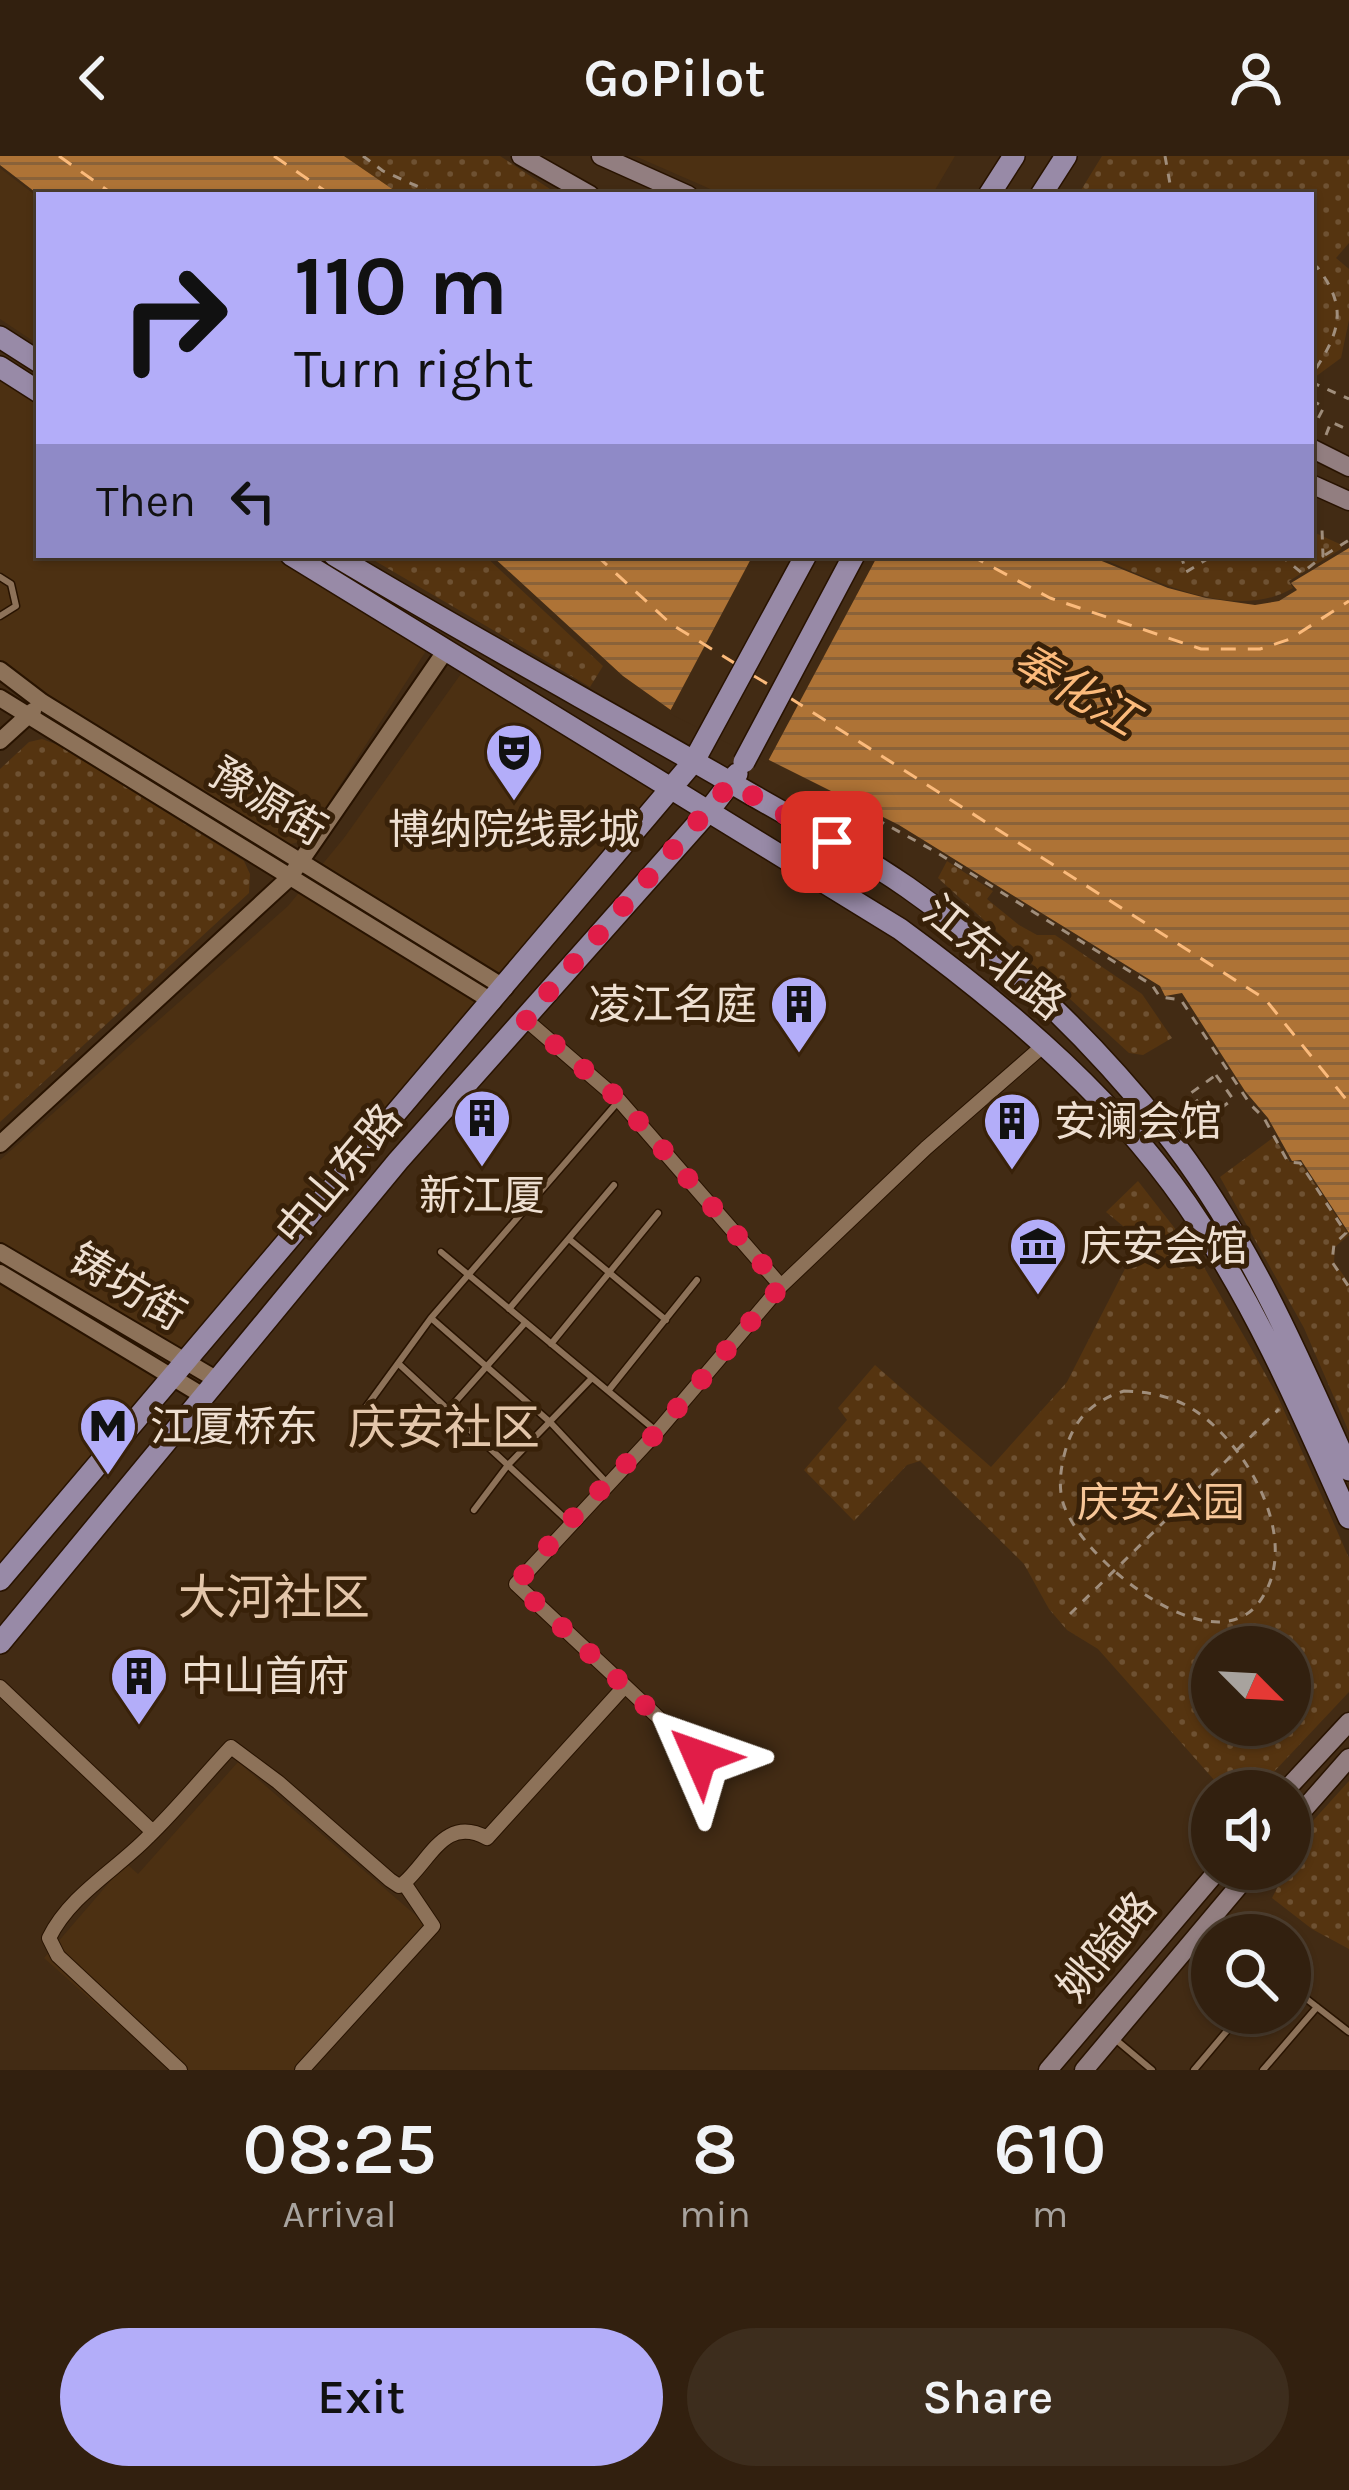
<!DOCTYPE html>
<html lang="en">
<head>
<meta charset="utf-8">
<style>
	:root { --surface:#32200f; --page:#3d2d1d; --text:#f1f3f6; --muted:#a8a39e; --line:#4d3e2f; --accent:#b3adf9 }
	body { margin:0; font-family:Karla,"Noto Sans SC",sans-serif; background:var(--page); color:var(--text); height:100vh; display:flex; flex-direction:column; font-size:45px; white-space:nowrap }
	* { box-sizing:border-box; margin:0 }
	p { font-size:39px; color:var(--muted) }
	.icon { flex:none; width:66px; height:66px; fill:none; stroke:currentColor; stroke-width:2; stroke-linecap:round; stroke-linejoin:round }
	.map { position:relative; height:1914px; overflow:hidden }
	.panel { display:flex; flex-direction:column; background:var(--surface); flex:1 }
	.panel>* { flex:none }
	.hud { position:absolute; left:36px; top:36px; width:1278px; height:366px; border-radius:0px; box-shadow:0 3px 9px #0004,0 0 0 3px var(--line); background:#b3adf9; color:#111; overflow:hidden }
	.needle { width:78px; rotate:114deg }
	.tools { position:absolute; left:1191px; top:1470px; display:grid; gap:24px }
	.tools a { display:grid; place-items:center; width:120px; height:120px; border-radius:50%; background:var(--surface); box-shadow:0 3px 9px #0004,0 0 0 3px var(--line); font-size:60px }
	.pin { position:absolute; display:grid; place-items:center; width:102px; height:102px; color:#fff; margin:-51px; border-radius:24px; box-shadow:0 6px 18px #0006 }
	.me { position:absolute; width:132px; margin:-66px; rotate:313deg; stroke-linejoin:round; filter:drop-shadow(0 0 9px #0008) }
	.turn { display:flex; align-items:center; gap:42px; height:252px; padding:0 60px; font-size:54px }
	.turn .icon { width:156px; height:156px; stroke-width:2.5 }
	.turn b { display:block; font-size:84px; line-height:102px }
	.then { display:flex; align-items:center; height:114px; padding:0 60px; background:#0003; gap:24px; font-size:45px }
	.eta { display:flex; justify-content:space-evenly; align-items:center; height:204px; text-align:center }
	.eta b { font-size:72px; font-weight:600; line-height:84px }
	.button { display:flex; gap:24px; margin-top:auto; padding:24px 60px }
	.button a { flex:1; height:138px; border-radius:72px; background:var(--accent); color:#111; font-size:48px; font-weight:600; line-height:138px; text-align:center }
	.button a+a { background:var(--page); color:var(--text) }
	header { display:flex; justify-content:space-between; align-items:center; height:156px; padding:0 60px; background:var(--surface); font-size:54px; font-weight:600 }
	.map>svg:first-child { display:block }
	.built { fill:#4c3012 }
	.green { fill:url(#green-dots); fill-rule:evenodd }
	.water { fill:url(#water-rules) }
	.pier { fill:#422b14 }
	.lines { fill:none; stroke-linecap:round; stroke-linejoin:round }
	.ferry { stroke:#fbba7b; stroke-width:3; stroke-dasharray:15 12; stroke-linecap:butt }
	.service-casing { stroke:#281300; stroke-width:9 }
	.minor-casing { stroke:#281300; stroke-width:16 }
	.tertiary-casing { stroke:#281300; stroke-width:20 }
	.secondary-casing { stroke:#281300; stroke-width:21 }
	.primary-casing { stroke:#281300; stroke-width:24 }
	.path { stroke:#a08e7c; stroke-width:3; stroke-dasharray:9 9; stroke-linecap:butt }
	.service { stroke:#8d7259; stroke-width:6 }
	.minor { stroke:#8d7259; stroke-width:14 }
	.tertiary { stroke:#8d7259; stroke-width:16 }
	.secondary { stroke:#927e80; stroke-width:18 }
	.primary { stroke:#988aa7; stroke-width:21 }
	.primary-bridge-casing { stroke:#281300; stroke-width:24; stroke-linecap:butt }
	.primary-bridge { stroke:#988aa7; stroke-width:21 }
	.route { stroke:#e11d48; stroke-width:21; stroke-dasharray:0 37.8 }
	.labels { text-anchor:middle; stroke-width:10; stroke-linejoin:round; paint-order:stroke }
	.street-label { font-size:42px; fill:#eedfd1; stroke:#382109 }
	.poi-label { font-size:42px; fill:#eedfd1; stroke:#382109; text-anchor:start }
	.park-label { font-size:42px; fill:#f6c597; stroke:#382109 }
	.water-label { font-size:45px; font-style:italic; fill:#fbba7b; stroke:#382109 }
	.quarter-label { font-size:48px; fill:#e3c6aa; stroke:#382109 }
</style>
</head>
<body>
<header><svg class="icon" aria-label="back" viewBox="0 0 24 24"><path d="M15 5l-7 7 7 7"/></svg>GoPilot<svg class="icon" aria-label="person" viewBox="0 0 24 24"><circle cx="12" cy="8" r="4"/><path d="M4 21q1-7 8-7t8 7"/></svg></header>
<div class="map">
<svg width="1349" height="1914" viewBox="0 0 1349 1914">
	<defs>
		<pattern id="green-dots" width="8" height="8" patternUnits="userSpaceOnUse" patternTransform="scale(3)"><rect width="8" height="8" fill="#553410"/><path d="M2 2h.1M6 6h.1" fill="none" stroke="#6e5132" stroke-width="1.8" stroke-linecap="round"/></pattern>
		<pattern id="water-rules" width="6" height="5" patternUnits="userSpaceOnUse" patternTransform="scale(3)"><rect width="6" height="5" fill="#ae7336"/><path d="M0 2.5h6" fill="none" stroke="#8a6239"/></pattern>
	</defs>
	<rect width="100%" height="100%" fill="#422b14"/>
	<path class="built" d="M 635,0 L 955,0 L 932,39 L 724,39 Z
		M 0,12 L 39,42 L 39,189 L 0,163 Z
		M 0,221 L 39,245 L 39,399 L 280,399 L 426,495 L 304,685 L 291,688 L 278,684 L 43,536 L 0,504 Z
		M 463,515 L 663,634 L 0,1409 L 0,1004 L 288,750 L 344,682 Z
		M 238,1606 L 427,1769 L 298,1914 L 170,1914 L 44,1802 L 126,1707 L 138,1718 Z"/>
	<path class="green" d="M 344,0 L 500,0 L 559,39 L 401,39 Z
		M 1102,0 L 1349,0 L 1349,87 L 1336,102 L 1349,113 L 1349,164 L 1341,202 L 1311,224 L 1311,39 L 1078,39 Z
		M 1311,375 L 1342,389 L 1341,393 L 1289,425 L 1293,432 C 1235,467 1150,423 1094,399 L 1311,399 Z
		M 365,399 L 484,399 L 603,510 L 590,531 Z
		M 42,583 L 58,589 L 244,705 L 250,718 L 249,737 L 0,966 L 0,613 L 29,586 Z
		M 947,705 L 993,735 L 987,743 L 1019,769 L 1037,779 L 1055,779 L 1142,838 L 1172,882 L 1143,899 L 1129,897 L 938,722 Z
		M 1274,981 L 1290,1006 L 1300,1006 L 1349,1079 L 1335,1091 L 1334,1106 L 1349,1127 L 1349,1276 L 1304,1172 L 1220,1021 Z
		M 1138,1025 L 1201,1106 L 1252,1194 L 1278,1241 L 1349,1402 L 1349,1536 L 1256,1635 L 1224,1635 L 1098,1493 L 1067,1474 L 1049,1453 L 1024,1408 L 920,1305 L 907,1309 L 854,1365 L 804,1314 L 847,1264 L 838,1252 L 875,1209 L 991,1311 L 1067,1226 L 1129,1105 L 1123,1070 L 1106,1056 ZM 1212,1491 L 1290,1491 L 1290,1569 L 1212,1569 Z
		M 1349,1625 L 1349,1793 L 1312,1773 L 1272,1742 L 1310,1668 Z"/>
	<path class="water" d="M 0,0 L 344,0 L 401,39 L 39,39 L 0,9 Z
		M 1349,392 L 1349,1077 L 1301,1004 L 1292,1005 L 1268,962 L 1245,935 L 1182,837 L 1165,840 L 1160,830 L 899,669 L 675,557 L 623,520 L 491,399 L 1087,399 L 1168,432 L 1206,442 L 1255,449 L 1279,445 L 1297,434 L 1291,427 Z"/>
	<path class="pier" d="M 753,399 L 878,399 L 767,607 L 669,557 Z"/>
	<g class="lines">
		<path class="ferry" d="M 59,0 L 114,39
			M 274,0 L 331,39
			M 596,399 L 671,468 L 736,508
			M 970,399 L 1050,442 L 1201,493 L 1260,493 L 1290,483 L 1349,445
			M 754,520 L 771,530
			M 790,542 L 1265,843 L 1349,947"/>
		<defs>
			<path id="service" d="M 0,421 L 11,428 L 16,450 L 0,460
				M 569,1083 L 666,1164
				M 441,1096 L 655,1274
				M 509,1153 L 614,1029
				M 431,1162 L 550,1266 L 607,1327
				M 551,1188 L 658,1057
				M 400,1209 L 569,1366
				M 608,1235 L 697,1124
				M 449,1253 L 525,1167
				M 361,1258 L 431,1162 L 617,947
				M 474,1354 L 508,1309 L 592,1222
				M 1290,1801 L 1294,1796
				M 1290,1830 L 1349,1876
				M 1115,1883 L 1152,1914
				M 1194,1914 L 1242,1857
				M 1263,1914 L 1317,1851"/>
			<path id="minor" d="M 525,863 L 619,944 L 781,1130
				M 625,1530 L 700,1601
				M 0,1531 L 153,1676
				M 404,1727 C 431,1703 445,1659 487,1682 L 625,1530 L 516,1428 L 657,1276 L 781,1130 L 926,992 L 1044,889
				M 180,1914 L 58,1800 L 49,1782 C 70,1739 116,1714 148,1681 C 177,1653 203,1621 231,1591 L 278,1626 L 390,1724 L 399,1730 L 404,1727 L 433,1770 L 302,1914"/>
			<path id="tertiary" d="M 0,514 L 42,546 L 505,832
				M 0,542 L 493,846
				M 0,585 L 33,555
				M 0,988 L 289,722 L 446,494
				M 0,1096 L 219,1225
				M 0,1117 L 205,1241"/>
			<path id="secondary" d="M 521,0 L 590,39
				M 601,0 L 688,39
				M 1311,292 L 1349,311
				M 1311,328 L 1349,345
				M 1285,1635 L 1349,1566
				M 1290,1669 L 1349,1602
				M 1048,1914 L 1219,1713
				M 1084,1914 L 1253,1713"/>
			<path id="primary" d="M 989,39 L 1014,0
				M 1041,39 L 1066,0
				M 0,181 L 39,206
				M 0,211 L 39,236
				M 291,399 L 900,773 C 1012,855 1124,950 1200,1068 C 1261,1160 1304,1262 1349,1362
				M 334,399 C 467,479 602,552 735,629 C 793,663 852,693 907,731 C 1002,797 1091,883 1163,973 C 1244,1075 1297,1196 1349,1314
				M 0,1424 L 694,605 L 806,399
				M 0,1487 L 398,1005 L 707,657 L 737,618"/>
		</defs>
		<use href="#service" class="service-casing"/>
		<use href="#minor" class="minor-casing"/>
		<use href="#tertiary" class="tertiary-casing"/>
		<use href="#secondary" class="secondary-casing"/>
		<use href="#primary" class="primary-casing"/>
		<path class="path" d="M 363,0 L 383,15 L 437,39
			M 1165,0 L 1172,39
			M 1311,111 L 1317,111 C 1349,152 1340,177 1311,220
			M 1311,226 L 1349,243
			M 1311,244 L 1324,251 L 1312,274
			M 1326,279 L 1331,266 L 1349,274
			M 1181,399 L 1186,416 L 1214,399
			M 1280,399 L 1302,417 L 1323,400 L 1322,373 L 1311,368
			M 1325,399 L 1349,384
			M 817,646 L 825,635 L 936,696 L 1152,829 L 1160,841 L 1181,844 L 1250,948 L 1264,962 L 1288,1006 L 1300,1007 L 1346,1077 L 1334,1088 L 1332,1106 L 1349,1131
			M 1216,919 L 1233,943 L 1209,961 L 1191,937 Z
			M 1182,960 L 1200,949
			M 1124,1235 C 1150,1236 1172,1240 1194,1254 C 1247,1288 1303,1385 1260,1445 C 1212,1513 1074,1398 1062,1343 C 1058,1325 1062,1305 1067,1289 C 1077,1259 1096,1244 1124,1235 Z
			M 1070,1458 L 1279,1253"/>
		<use href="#service" class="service"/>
		<use href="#minor" class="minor"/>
		<use href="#tertiary" class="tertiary"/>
		<use href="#secondary" class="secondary"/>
		<use href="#primary" class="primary"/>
		<defs>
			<path id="primary-bridge" d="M 744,606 L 854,399"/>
		</defs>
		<use href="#primary-bridge" class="primary-bridge-casing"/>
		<use href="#primary-bridge" class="primary-bridge"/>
	</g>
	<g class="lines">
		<path class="route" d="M 700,1601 L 516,1428 L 569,1366 L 657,1276 L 781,1130 L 620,944 L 525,863 L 731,627 L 832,686"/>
	</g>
	<defs>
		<symbol id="theatre-pin" viewBox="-11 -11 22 30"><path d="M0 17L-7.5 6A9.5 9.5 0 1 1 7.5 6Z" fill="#b3adf9" stroke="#382109"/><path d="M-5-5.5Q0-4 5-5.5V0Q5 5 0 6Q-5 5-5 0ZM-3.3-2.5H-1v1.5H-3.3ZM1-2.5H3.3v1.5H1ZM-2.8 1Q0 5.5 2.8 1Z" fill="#111"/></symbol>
		<symbol id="building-pin" viewBox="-11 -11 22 30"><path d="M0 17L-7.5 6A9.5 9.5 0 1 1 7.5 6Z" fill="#b3adf9" stroke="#382109"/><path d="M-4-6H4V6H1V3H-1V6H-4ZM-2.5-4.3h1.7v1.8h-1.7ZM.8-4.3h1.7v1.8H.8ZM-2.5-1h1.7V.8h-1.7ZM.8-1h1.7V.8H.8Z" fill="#111"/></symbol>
		<symbol id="museum-pin" viewBox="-11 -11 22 30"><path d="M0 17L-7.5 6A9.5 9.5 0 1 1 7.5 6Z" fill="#b3adf9" stroke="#382109"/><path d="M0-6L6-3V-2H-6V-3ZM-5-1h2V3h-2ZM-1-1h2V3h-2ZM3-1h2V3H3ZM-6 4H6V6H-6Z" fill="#111"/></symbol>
		<symbol id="metro-pin" viewBox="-11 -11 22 30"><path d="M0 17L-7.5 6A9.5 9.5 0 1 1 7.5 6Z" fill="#b3adf9" stroke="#382109"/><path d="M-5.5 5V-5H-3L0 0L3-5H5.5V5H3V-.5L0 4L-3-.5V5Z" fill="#111"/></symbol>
	</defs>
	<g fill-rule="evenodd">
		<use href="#theatre-pin" x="481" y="563" width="66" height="90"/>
		<use href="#building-pin" x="766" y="815" width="66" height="90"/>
		<use href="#building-pin" x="449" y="929" width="66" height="90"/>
		<use href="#building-pin" x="979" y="932" width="66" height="90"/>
		<use href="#museum-pin" x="1005" y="1057" width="66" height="90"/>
		<use href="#metro-pin" x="75" y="1237" width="66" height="90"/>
		<use href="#building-pin" x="106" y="1487" width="66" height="90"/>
	</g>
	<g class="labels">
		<g class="street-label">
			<text transform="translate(269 645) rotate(31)" y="15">豫源街</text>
			<text transform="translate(995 801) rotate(39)" y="15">江东北路</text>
			<text transform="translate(338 1018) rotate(-50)" y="15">中山东路</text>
			<text transform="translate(128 1130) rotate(31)" y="15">铸坊街</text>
			<text transform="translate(1106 1790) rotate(-50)" y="15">姚隘路</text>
		</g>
		<g class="poi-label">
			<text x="514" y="688" text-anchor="middle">博纳院线影城</text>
			<text x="757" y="863" text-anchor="end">凌江名庭</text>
			<text x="1054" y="980">安澜会馆</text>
			<text x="482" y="1054" text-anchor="middle">新江厦</text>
			<text x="1080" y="1105">庆安会馆</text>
			<text x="150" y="1285">江厦桥东</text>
			<text x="181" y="1535">中山首府</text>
		</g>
		<g class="park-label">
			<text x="1161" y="1361">庆安公园</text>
		</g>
		<g class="water-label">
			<text transform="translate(1076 533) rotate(30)" y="16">奉化江</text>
		</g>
		<g class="quarter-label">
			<text x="444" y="1288">庆安社区</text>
			<text x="274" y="1458">大河社区</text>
		</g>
	</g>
</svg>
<div class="tools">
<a><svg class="needle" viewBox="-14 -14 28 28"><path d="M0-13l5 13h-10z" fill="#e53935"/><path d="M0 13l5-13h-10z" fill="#a8a39e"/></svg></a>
<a><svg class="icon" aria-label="sound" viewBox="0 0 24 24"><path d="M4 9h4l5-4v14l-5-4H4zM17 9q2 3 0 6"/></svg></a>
<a><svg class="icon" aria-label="search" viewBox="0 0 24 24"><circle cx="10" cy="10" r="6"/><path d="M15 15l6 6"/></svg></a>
</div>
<div class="pin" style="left:832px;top:686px;background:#d93025"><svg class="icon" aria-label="arrive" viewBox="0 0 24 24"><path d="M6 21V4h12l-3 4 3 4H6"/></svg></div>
<svg class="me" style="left:700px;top:1601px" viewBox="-20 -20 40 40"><path d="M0-17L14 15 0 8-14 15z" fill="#e11d48" stroke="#fff" stroke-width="4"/></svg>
<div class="hud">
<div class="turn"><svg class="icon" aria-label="right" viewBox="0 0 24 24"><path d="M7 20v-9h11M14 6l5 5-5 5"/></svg><div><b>110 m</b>Turn right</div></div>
<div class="then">Then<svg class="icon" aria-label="left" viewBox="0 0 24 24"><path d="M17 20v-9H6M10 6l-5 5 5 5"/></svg></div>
</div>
</div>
<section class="panel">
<div class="eta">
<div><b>08:25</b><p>Arrival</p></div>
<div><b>8</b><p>min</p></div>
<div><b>610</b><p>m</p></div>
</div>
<div class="button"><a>Exit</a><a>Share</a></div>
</section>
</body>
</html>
